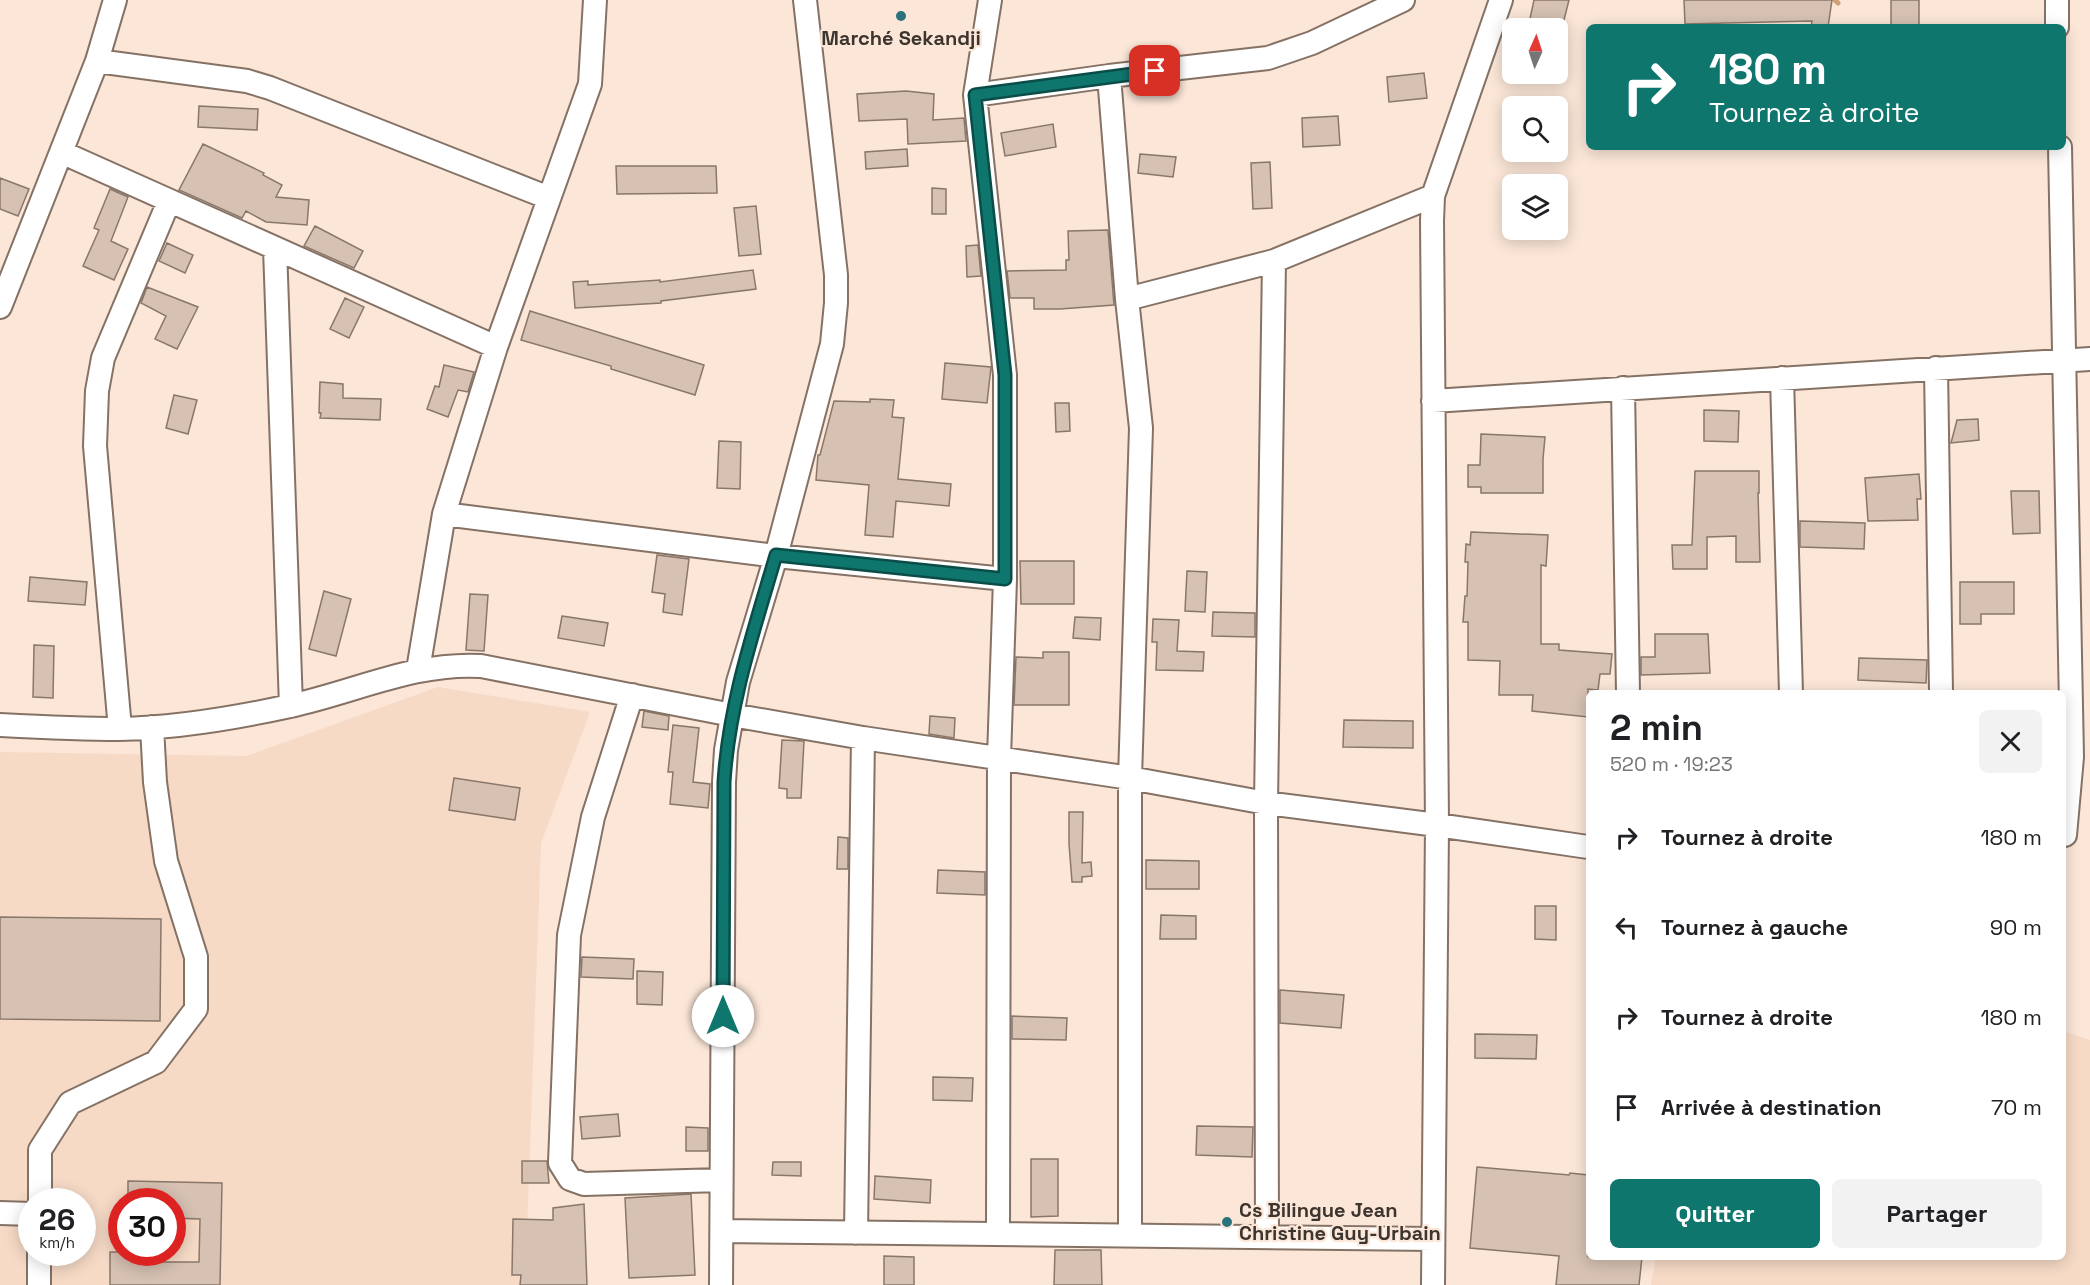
<!DOCTYPE html>
<html lang="fr">
<head>
<meta charset="utf-8">
<style>
	:root { --surface:#fff; --page:#f2f2f2; --text:#202124; --muted:#757577; --accent:#0f766e }
	body { margin:0; font-family:"Space Grotesk",sans-serif; background:var(--page); color:var(--text); height:100vh; display:flex; flex-direction:column; font-size:22px; white-space:nowrap }
	* { box-sizing:border-box; margin:0 }
	p { font-size:20px; color:var(--muted) }
	.icon { flex:none; width:33px; height:33px; fill:none; stroke:currentColor; stroke-width:2; stroke-linecap:round; stroke-linejoin:round }
	.map { position:relative; flex:1; overflow:hidden }
	.side { position:absolute; left:1586px; top:690px; width:480px; height:570px; display:flex; flex-direction:column; background:var(--surface); border-radius:9px; box-shadow:0 3px 15px #0003 }
	.side>* { flex:none }
	.banner { position:absolute; left:1586px; top:24px; width:480px; height:126px; border-radius:9px; box-shadow:0 3px 15px #0003; background:#0f766e; color:#fff; overflow:hidden }
	.needle { width:39px; rotate:3deg }
	.buttons { position:absolute; left:1502px; top:18px; display:grid; gap:12px }
	.buttons a { display:grid; place-items:center; width:66px; height:66px; border-radius:9px; background:var(--surface); box-shadow:0 3px 15px #0003; font-size:30px }
	.speed { position:absolute; left:18px; top:1188px; display:flex; gap:12px; font-size:30px; font-weight:700; text-align:center }
	.speed>* { display:grid; place-content:center; width:78px; height:78px; border-radius:50%; background:var(--surface); box-shadow:0 3px 15px #0003; line-height:1 }
	.speed small { font-size:15px; font-weight:400 }
	.speed .limit { border:9px solid #d22; background:#fff; color:#111 }
	.pin { position:absolute; display:grid; place-items:center; width:51px; height:51px; color:#fff; margin:-26px; border-radius:12px; box-shadow:0 3px 9px #0006 }
	.me { position:absolute; width:66px; margin:-33px; rotate:0deg; stroke-linejoin:round; filter:drop-shadow(0 0 4px #0008) }
	.turn { display:flex; align-items:center; gap:21px; height:126px; padding:0 24px; font-size:27px }
	.turn .icon { width:78px; height:78px; stroke-width:2.5 }
	.turn b { display:block; font-size:42px; line-height:51px }
	.round { display:grid; place-items:center; flex:none; width:63px; height:63px; border-radius:9px; background:var(--page) }
	.headline { display:flex; align-items:center; justify-content:space-between; height:102px; padding:0 24px }
	h1 { font-size:36px; font-weight:700; line-height:45px }
	.cta { display:flex; gap:12px; margin-top:auto; padding:12px 24px }
	.cta a { flex:1; height:69px; border-radius:9px; background:var(--accent); color:#fff; font-size:24px; font-weight:700; line-height:69px; text-align:center }
	.cta a+a { background:var(--page); color:var(--text) }
	ul { padding:0; list-style:none }
	li { display:flex; align-items:center; gap:18px; height:90px; padding:0 24px }
	li div { flex:1 }
	li b { display:block; font-size:22px }
	li em { font-style:normal }
	.map>svg:first-child { display:block }
	.built { fill:#f6dac6; fill-rule:evenodd }
	.lines { fill:none; stroke-linecap:round; stroke-linejoin:round }
	.stream { stroke:#d39f77; stroke-width:5 }
	.building { fill:#d6c1b2; stroke:#8a776a; stroke-width:1.5 }
	.minor-casing { stroke:#857265; stroke-width:26 }
	.minor { stroke:#fff; stroke-width:22 }
	.route-casing { stroke:#0a4d48; stroke-width:15 }
	.route { stroke:#0f766e; stroke-width:10 }
	.poi-dot { fill:#2a737d; stroke:#fbe6d7; stroke-width:2 }
	.labels { text-anchor:middle; stroke-width:4.5; stroke-linejoin:round; paint-order:stroke }
	.poi-label { font-size:20px; font-weight:bold; fill:#3c342e; stroke:#fbe6d7 }
</style>
</head>
<body>
<div class="map">
<svg width="2090" height="1285" viewBox="0 0 2090 1285">
	<rect width="100%" height="100%" fill="#fbe6d7"/>
	<path class="built" d="M 438,687 L 590,712 L 541,843 L 525,1285 L 0,1285 L 0,752 L 246,756 ZM 32,1202 L 82,1202 L 82,1252 L 32,1252 ZM 122,1202 L 172,1202 L 172,1252 L 122,1252 Z
		M 2063,1031 L 2090,1040 L 2090,1285 L 1651,1285 L 1656,1257 L 2062,1257 Z"/>
	<g class="lines">
		<path class="stream" d="M 1835,0 L 1838,3"/>
	</g>
	<path class="building" d="M 1534,0 L 1569,0 L 1562,28 L 1528,28 Z
		M 1684,0 L 1832,0 L 1828,27 L 1811,27 L 1812,21 L 1685,24 Z
		M 1891,0 L 1919,0 L 1919,27 L 1891,27 Z
		M 1424,73 L 1427,98 L 1389,102 L 1387,77 Z
		M 906,91 L 934,94 L 933,120 L 964,118 L 966,141 L 908,144 L 907,119 L 859,121 L 857,94 Z
		M 199,106 L 258,109 L 257,130 L 198,127 Z
		M 1338,116 L 1340,145 L 1303,147 L 1302,118 Z
		M 1053,124 L 1056,147 L 1005,156 L 1001,133 Z
		M 203,144 L 264,173 L 263,175 L 282,185 L 276,197 L 309,200 L 307,225 L 266,222 L 246,211 L 242,218 L 179,190 Z
		M 907,149 L 908,166 L 866,169 L 865,152 Z
		M 1140,154 L 1176,157 L 1173,177 L 1138,173 Z
		M 1270,162 L 1272,208 L 1253,209 L 1251,163 Z
		M 616,166 L 716,166 L 717,193 L 617,194 Z
		M 0,178 L 29,189 L 18,216 L 0,209 Z
		M 932,188 L 946,189 L 946,214 L 932,214 Z
		M 110,189 L 128,197 L 111,241 L 128,249 L 114,280 L 83,266 L 99,230 L 94,228 Z
		M 756,206 L 761,254 L 739,256 L 734,208 Z
		M 315,226 L 363,251 L 354,268 L 304,246 Z
		M 1108,230 L 1114,305 L 1060,309 L 1034,309 L 1034,298 L 1010,298 L 1007,271 L 1066,270 L 1066,260 L 1069,260 L 1068,231 Z
		M 167,243 L 193,255 L 185,273 L 159,261 Z
		M 978,245 L 981,276 L 967,277 L 966,246 Z
		M 753,270 L 756,289 L 661,301 L 661,303 L 575,308 L 573,282 L 588,281 L 588,285 L 660,280 L 660,282 Z
		M 147,287 L 198,307 L 177,349 L 155,339 L 166,316 L 141,303 Z
		M 345,298 L 364,307 L 349,338 L 330,329 Z
		M 530,311 L 704,365 L 695,395 L 611,369 L 611,366 L 521,340 Z
		M 945,363 L 991,367 L 987,403 L 942,399 Z
		M 444,365 L 474,372 L 468,392 L 458,390 L 448,417 L 427,409 L 435,386 L 439,387 Z
		M 320,382 L 343,384 L 343,398 L 381,399 L 380,420 L 320,418 L 321,413 L 319,413 Z
		M 174,395 L 197,400 L 188,434 L 166,428 Z
		M 870,399 L 894,400 L 892,417 L 904,418 L 898,479 L 951,484 L 949,506 L 896,501 L 893,537 L 865,535 L 869,485 L 816,480 L 818,455 L 820,455 L 834,401 L 870,402 Z
		M 1055,403 L 1069,403 L 1070,431 L 1056,432 Z
		M 1704,410 L 1739,411 L 1738,442 L 1704,441 Z
		M 1978,419 L 1979,440 L 1951,443 L 1957,420 Z
		M 1481,434 L 1545,437 L 1543,459 L 1543,493 L 1481,493 L 1481,487 L 1468,487 L 1468,465 L 1480,465 Z
		M 719,441 L 741,442 L 740,489 L 717,488 Z
		M 1695,471 L 1759,471 L 1759,493 L 1758,493 L 1760,562 L 1736,562 L 1736,536 L 1707,537 L 1707,569 L 1673,569 L 1672,545 L 1692,545 Z
		M 1919,474 L 1921,499 L 1917,499 L 1918,520 L 1868,521 L 1865,478 Z
		M 2011,491 L 2039,491 L 2040,533 L 2013,534 Z
		M 1800,521 L 1865,523 L 1864,549 L 1800,547 Z
		M 1471,532 L 1548,535 L 1546,566 L 1541,565 L 1541,644 L 1559,644 L 1559,650 L 1612,654 L 1610,674 L 1600,674 L 1598,690 L 1588,689 L 1588,717 L 1532,711 L 1533,695 L 1499,695 L 1500,661 L 1468,660 L 1468,622 L 1463,622 L 1465,596 L 1467,596 L 1468,562 L 1465,562 L 1466,544 L 1470,545 Z
		M 657,555 L 689,559 L 682,615 L 663,612 L 665,594 L 652,592 Z
		M 1020,561 L 1074,561 L 1074,604 L 1021,604 Z
		M 1187,571 L 1207,572 L 1205,612 L 1185,611 Z
		M 30,577 L 87,582 L 85,605 L 28,601 Z
		M 1960,582 L 2014,582 L 2014,614 L 1981,614 L 1981,624 L 1960,624 Z
		M 324,591 L 351,599 L 336,656 L 309,649 Z
		M 470,594 L 488,595 L 484,651 L 466,650 Z
		M 1213,612 L 1255,613 L 1255,637 L 1212,636 Z
		M 562,616 L 608,623 L 604,646 L 558,638 Z
		M 1075,617 L 1101,618 L 1100,640 L 1073,638 Z
		M 1153,619 L 1179,620 L 1177,651 L 1204,652 L 1203,671 L 1156,670 L 1157,642 L 1152,642 Z
		M 1655,634 L 1708,634 L 1710,673 L 1641,675 L 1641,657 L 1655,657 Z
		M 34,645 L 54,646 L 53,698 L 33,697 Z
		M 1043,652 L 1069,652 L 1069,705 L 1014,705 L 1016,657 L 1043,658 Z
		M 1859,658 L 1927,660 L 1926,683 L 1858,680 Z
		M 644,711 L 669,716 L 668,730 L 642,727 Z
		M 930,716 L 955,718 L 954,738 L 929,734 Z
		M 1344,720 L 1413,721 L 1413,748 L 1343,747 Z
		M 673,725 L 699,728 L 693,782 L 710,784 L 708,808 L 670,804 L 673,772 L 668,772 Z
		M 782,740 L 804,741 L 801,798 L 787,798 L 787,789 L 779,788 Z
		M 454,778 L 520,788 L 515,820 L 449,810 Z
		M 1069,812 L 1083,812 L 1082,863 L 1091,862 L 1092,876 L 1082,877 L 1082,882 L 1072,882 L 1069,844 Z
		M 838,837 L 848,838 L 848,869 L 837,869 Z
		M 1146,860 L 1199,861 L 1199,889 L 1146,889 Z
		M 938,870 L 985,872 L 985,895 L 937,893 Z
		M 1535,906 L 1556,906 L 1556,940 L 1535,939 Z
		M 1161,915 L 1196,916 L 1196,939 L 1160,939 Z
		M 0,917 L 161,919 L 160,1021 L 0,1019 Z
		M 582,957 L 634,959 L 633,979 L 581,977 Z
		M 637,971 L 663,972 L 662,1005 L 637,1004 Z
		M 1280,990 L 1344,995 L 1341,1028 L 1280,1023 Z
		M 1012,1016 L 1067,1018 L 1066,1040 L 1012,1039 Z
		M 1475,1034 L 1537,1035 L 1536,1059 L 1475,1058 Z
		M 933,1077 L 973,1078 L 972,1101 L 933,1100 Z
		M 618,1114 L 620,1136 L 582,1139 L 580,1117 Z
		M 1197,1126 L 1253,1127 L 1252,1157 L 1196,1155 Z
		M 686,1127 L 708,1128 L 708,1151 L 686,1151 Z
		M 1031,1159 L 1058,1159 L 1058,1216 L 1031,1217 Z
		M 522,1161 L 547,1161 L 549,1183 L 522,1183 Z
		M 773,1162 L 801,1162 L 801,1176 L 772,1175 Z
		M 1477,1167 L 1569,1175 L 1570,1173 L 1588,1175 L 1588,1257 L 1642,1257 L 1639,1285 L 1556,1285 L 1559,1256 L 1470,1248 Z
		M 875,1176 L 931,1180 L 930,1203 L 874,1199 Z
		M 128,1181 L 222,1183 L 220,1285 L 110,1285 L 110,1252 L 155,1252 L 155,1262 L 199,1262 L 200,1219 L 172,1218 L 172,1202 L 128,1202 Z
		M 691,1194 L 695,1275 L 629,1278 L 625,1198 Z
		M 584,1204 L 587,1285 L 520,1285 L 521,1275 L 512,1275 L 513,1219 L 553,1220 L 553,1208 Z
		M 1055,1250 L 1101,1250 L 1102,1285 L 1054,1285 Z
		M 884,1256 L 914,1257 L 914,1285 L 884,1285 Z"/>
	<g class="lines">
		<defs>
			<path id="minor" d="M 990,0 L 975,95 L 1005,375 L 1005,579 L 999,758 L 998,1234
				M 2057,0 L 2057,27
				M 97,61 L 247,81 L 270,88 L 549,198
				M 1109,76 L 1127,299 L 1141,428 L 1130,778 L 1130,1235
				M 975,95 L 1109,76 L 1268,58 L 1312,43 L 1403,0
				M 2060,147 L 2072,757 L 2065,835 L 2062,835
				M 61,152 L 496,347
				M 275,248 L 291,706
				M 1127,299 L 1274,261 L 1433,196
				M 0,307 L 97,61 L 115,0
				M 1936,368 L 1941,693
				M 1782,378 L 1791,693
				M 1623,388 L 1628,693
				M 1433,401 L 2090,359
				M 444,514 L 776,556 L 1005,579
				M 418,670 L 444,514 L 496,347 L 590,84 L 595,0
				M 632,695 L 593,817 L 569,935 L 560,1163 L 570,1179 L 584,1184 L 721,1180
				M 0,725 C 39,727 79,729 119,729 C 176,728 235,718 290,706 C 355,692 414,662 481,666 L 732,715 L 863,738 L 1130,778 L 1266,803 L 1437,825 L 1588,847
				M 120,729 L 95,446 L 97,391 L 103,358 L 169,201
				M 40,1202 L 40,1150 L 70,1103 L 156,1062 L 196,1009 L 196,957 L 166,861 L 155,782 L 152,727
				M 0,1213 L 32,1214
				M 722,1231 L 1433,1239
				M 856,1233 L 863,738
				M 1267,1237 L 1266,803 L 1274,261
				M 39,1285 L 39,1252
				M 721,1285 L 724,782 L 726,750 L 738,682 L 776,556 L 832,344 L 836,303 L 836,275 L 805,0
				M 1433,1285 L 1437,825 L 1432,221 L 1433,196 L 1501,0"/>
		</defs>
		<use href="#minor" class="minor-casing"/>
		<use href="#minor" class="minor"/>
	</g>
	<g class="lines">
		<defs>
			<path id="route" d="M 723,1016 L 724,782 C 729,703 754,630 776,555 L 1005,579 L 1005,375 L 975,95 L 1155,71"/>
		</defs>
		<use href="#route" class="route-casing"/>
		<use href="#route" class="route"/>
	</g>
	<g class="poi-dot">
		<circle cx="901" cy="16" r="6"/>
		<circle cx="1227" cy="1222" r="6"/>
	</g>
	<g class="labels">
		<g class="poi-label">
			<text x="901" y="45">Marché Sekandji</text>
			<text x="1239" y="1217" text-anchor="start">Cs Bilingue Jean<tspan x="1239" dy="23">Christine Guy-Urbain</tspan></text>
		</g>
	</g>
</svg>
<div class="buttons">
<a><svg class="needle" viewBox="-14 -14 28 28"><path d="M0-13l5 13h-10z" fill="#e53935"/><path d="M0 13l5-13h-10z" fill="#757577"/></svg></a>
<a><svg class="icon" aria-label="search" viewBox="0 0 24 24"><circle cx="10" cy="10" r="6"/><path d="M15 15l6 6"/></svg></a>
<a><svg class="icon" aria-label="layers" viewBox="0 0 24 24"><path d="M12 4l9 5-9 5-9-5zM3 14l9 5 9-5"/></svg></a>
</div>
<div class="speed"><div>26<small>km/h</small></div><div class="limit">30</div></div>
<div class="pin" style="left:1155px;top:71px;background:#d93025"><svg class="icon" aria-label="arrive" viewBox="0 0 24 24"><path d="M6 21V4h12l-3 4 3 4H6"/></svg></div>
<svg class="me" style="left:723px;top:1016px" viewBox="-20 -20 40 40"><circle r="19" fill="#fff"/><path d="M0-13L10 11 0 6-10 11z" fill="#0f766e"/></svg>
<div class="banner">
<div class="turn"><svg class="icon" aria-label="right" viewBox="0 0 24 24"><path d="M7 20v-9h11M14 6l5 5-5 5"/></svg><div><b>180 m</b>Tournez à droite</div></div>
</div>
<section class="side">
<div class="headline"><div><h1>2 min</h1><p>520 m · 19:23</p></div><a class="round"><svg class="icon" aria-label="close" viewBox="0 0 24 24"><path d="M6 6l12 12M18 6L6 18"/></svg></a></div>
<ul>
<li><svg class="icon" aria-label="right" viewBox="0 0 24 24"><path d="M7 20v-9h11M14 6l5 5-5 5"/></svg><div><b>Tournez à droite</b></div><em>180 m</em></li>
<li><svg class="icon" aria-label="left" viewBox="0 0 24 24"><path d="M17 20v-9H6M10 6l-5 5 5 5"/></svg><div><b>Tournez à gauche</b></div><em>90 m</em></li>
<li><svg class="icon" aria-label="right" viewBox="0 0 24 24"><path d="M7 20v-9h11M14 6l5 5-5 5"/></svg><div><b>Tournez à droite</b></div><em>180 m</em></li>
<li><svg class="icon" aria-label="arrive" viewBox="0 0 24 24"><path d="M6 21V4h12l-3 4 3 4H6"/></svg><div><b>Arrivée à destination</b></div><em>70 m</em></li>
</ul>
<div class="cta"><a>Quitter</a><a>Partager</a></div>
</section>
</div>
</body>
</html>
